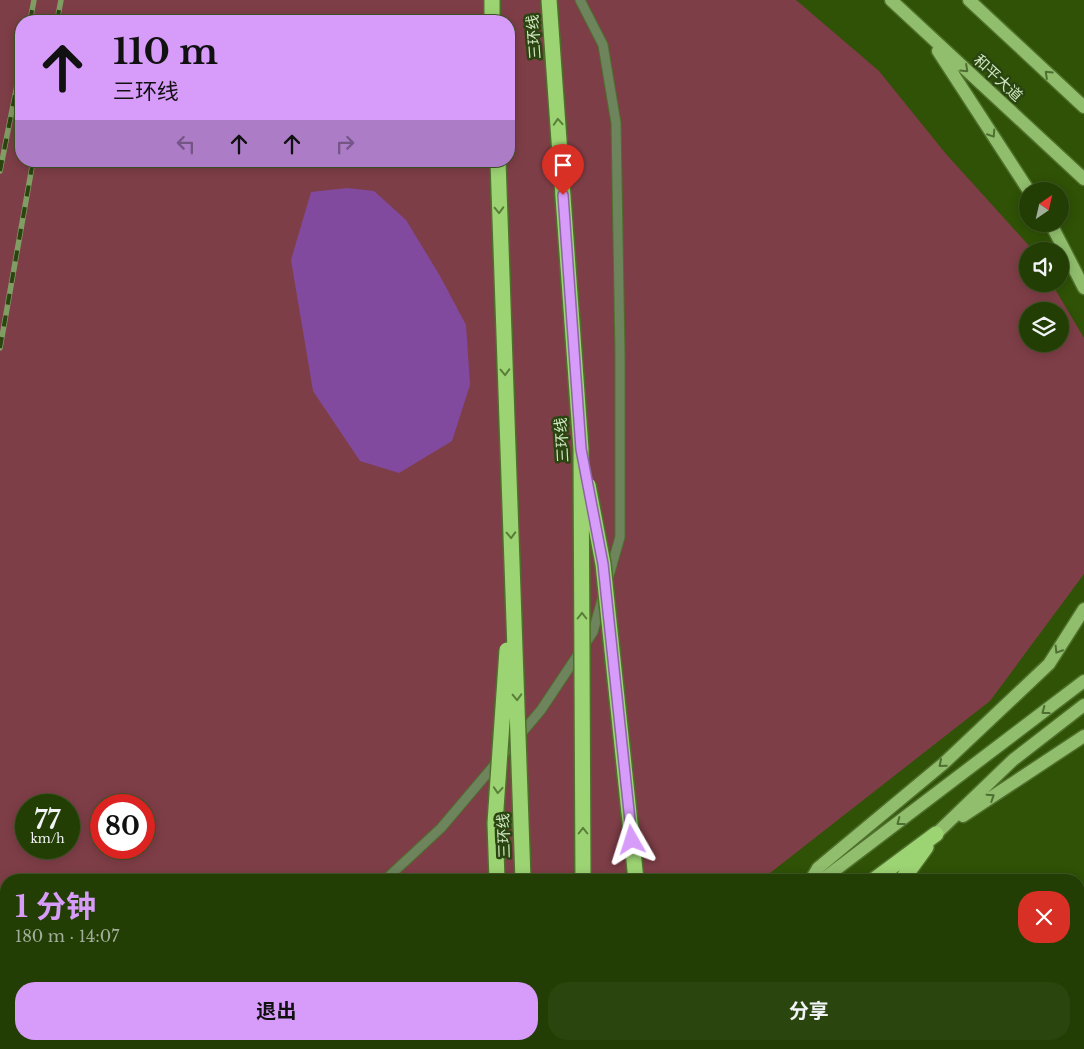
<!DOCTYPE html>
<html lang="zh">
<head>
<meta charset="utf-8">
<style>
	:root { --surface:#233e04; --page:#2b450e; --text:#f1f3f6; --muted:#a3ae9a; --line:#405726; --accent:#d79bf9 }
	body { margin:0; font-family:"Libre Baskerville","Noto Sans SC",serif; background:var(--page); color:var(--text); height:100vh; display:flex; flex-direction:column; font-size:19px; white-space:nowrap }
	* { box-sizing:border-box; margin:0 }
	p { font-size:16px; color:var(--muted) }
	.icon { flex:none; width:28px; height:28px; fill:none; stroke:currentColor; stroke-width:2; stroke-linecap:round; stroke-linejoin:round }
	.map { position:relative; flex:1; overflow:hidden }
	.drawer { position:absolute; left:0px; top:874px; width:1085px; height:176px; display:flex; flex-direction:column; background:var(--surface); border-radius:20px 20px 0 0; box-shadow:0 2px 12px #0003,0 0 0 1px var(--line) }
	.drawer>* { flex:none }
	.guide { position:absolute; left:15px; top:15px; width:500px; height:152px; border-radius:20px; box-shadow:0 2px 12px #0003,0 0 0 1px var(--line); background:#d79bf9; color:#111; overflow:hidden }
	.needle { width:32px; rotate:34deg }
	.tools { position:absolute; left:1019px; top:182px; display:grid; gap:10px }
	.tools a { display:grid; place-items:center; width:50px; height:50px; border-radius:50%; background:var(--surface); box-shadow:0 2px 12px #0003,0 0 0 1px var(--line); font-size:25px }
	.speed { position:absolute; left:15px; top:794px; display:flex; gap:10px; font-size:25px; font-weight:700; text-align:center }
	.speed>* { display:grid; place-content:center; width:65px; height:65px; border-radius:50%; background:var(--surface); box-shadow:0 2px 12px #0003,0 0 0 1px var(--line); line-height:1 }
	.speed small { font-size:12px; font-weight:400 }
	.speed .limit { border:8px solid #d22; background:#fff; color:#111 }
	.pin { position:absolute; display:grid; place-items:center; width:42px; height:42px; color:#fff; margin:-51px -21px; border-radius:50% 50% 50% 0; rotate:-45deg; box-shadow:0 0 5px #0007 }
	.pin .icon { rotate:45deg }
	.me { position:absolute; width:55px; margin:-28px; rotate:354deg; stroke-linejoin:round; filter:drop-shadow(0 0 4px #0008) }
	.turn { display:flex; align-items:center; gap:18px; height:105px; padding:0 15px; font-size:22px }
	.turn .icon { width:65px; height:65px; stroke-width:2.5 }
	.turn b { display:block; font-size:35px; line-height:42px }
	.lanes { display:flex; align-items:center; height:48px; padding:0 15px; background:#0003; justify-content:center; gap:25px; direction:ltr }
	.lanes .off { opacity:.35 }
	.round { display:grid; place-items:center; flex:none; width:52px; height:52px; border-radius:20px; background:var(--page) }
	.headline { display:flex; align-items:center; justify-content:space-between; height:85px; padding:0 15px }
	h1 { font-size:30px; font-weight:700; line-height:38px; color:var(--accent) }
	.primary-button { display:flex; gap:10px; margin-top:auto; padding:10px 15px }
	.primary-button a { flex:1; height:58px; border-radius:20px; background:var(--accent); color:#111; font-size:20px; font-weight:700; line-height:58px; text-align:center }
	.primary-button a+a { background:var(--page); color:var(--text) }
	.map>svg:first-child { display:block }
	.green { fill:#7e3e47; fill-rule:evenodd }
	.water { fill:#814a9e }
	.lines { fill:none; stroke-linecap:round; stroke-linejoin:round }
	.lane-casing { stroke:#4f702c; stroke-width:11 }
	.primary-casing { stroke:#4f702c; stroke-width:15 }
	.highway-casing { stroke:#4f702c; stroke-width:18 }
	.lane { stroke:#6d845d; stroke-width:9 }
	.primary { stroke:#90be6d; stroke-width:12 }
	.highway { stroke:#9dd473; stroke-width:15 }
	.rail-casing { stroke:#809d64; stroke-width:5.5 }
	.rail { stroke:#2a4510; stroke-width:4; stroke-dasharray:11; stroke-linecap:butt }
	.highway-bridge-casing { stroke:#4f702c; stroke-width:18; stroke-linecap:butt }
	.highway-bridge { stroke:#9dd473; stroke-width:15 }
	.oneway { stroke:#4e6f31 }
	.oneway2 { stroke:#587e38 }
	.route-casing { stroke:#8c65a2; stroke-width:12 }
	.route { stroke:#d79bf9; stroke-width:9 }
	.labels { text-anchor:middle; stroke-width:5; stroke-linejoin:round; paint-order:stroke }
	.street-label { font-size:15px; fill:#d1e7c2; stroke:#2a4510 }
</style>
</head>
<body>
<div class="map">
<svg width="1084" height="1049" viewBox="0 0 1084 1049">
	<rect width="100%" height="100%" fill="#2f5206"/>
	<path class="green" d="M 0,0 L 796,0 L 879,71 L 946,154 L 1032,249 L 1033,251 L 1028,251 L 1028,284 L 1052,284 L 1084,338 L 1084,574 L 990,701 L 761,880 L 6,880 L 6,1044 L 552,1044 L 545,1049 L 0,1049 ZM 21,21 L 509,21 L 509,161 L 21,161 ZM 1028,311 L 1060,311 L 1060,344 L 1028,344 ZM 26,805 L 69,805 L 69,848 L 26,848 ZM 101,805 L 144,805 L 144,848 L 101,848 Z"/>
	<path class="water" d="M 347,188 L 374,191 L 406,220 L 440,276 L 466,325 L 470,385 L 452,441 L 399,473 L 360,461 L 313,391 L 291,260 L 311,192 Z"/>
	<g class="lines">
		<defs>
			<path id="lane" d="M 580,0 L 603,45 L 616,123 L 620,354 L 620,537 L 608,579
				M 385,880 L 441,828 L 541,710 L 593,632 L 603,596
				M 258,1049 L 262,1044"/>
			<path id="primary" d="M 891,0 L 1084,179
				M 969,0 L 1084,107
				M 938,51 L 1029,191
				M 1051,224 L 1084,288
				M 963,816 L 1084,736
				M 936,834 L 1013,760 L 1084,705
				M 811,880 L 818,868 L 943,764 L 1049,664 L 1084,609
				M 822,880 L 1084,681"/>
			<path id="highway" d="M 492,0 L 492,21
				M 874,880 L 936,834
				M 902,880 L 926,847
				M 503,1044 L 503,1049
				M 529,1044 L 529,1049
				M 584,1044 L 584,1049
				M 602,1049 L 609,1044
				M 785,1049 L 787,1044"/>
		</defs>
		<use href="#lane" class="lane-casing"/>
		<use href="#primary" class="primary-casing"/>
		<use href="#highway" class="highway-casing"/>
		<use href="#lane" class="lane"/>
		<use href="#primary" class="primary"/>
		<use href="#highway" class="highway"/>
		<defs>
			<path id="rail" d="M 30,21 L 34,0
				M 57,21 L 61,0
				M 0,171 L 21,65
				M 0,348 L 33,161"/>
		</defs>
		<use href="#rail" class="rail-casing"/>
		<use href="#rail" class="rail"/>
		<defs>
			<path id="highway-bridge" d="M 549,0 L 581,449 L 583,880
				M 498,161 L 523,880
				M 588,485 L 603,564 L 636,880
				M 497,880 L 495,823 L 507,650
				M 652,1044 L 652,1049"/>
		</defs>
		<use href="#highway-bridge" class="highway-bridge-casing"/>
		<use href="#highway-bridge" class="highway-bridge"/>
	</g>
	<defs><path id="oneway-chevron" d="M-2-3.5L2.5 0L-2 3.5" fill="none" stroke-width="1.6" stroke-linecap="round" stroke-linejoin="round" transform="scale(1.25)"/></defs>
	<g class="oneway">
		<use href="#oneway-chevron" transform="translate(965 69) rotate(43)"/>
		<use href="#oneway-chevron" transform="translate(1048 74) rotate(-137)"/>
		<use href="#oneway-chevron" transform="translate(992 134) rotate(57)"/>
		<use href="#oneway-chevron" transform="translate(1058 650) rotate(122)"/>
		<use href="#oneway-chevron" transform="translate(1045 711) rotate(143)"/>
		<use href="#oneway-chevron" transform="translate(942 764) rotate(139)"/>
		<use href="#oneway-chevron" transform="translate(991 797) rotate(-33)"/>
		<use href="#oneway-chevron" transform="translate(900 822) rotate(143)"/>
	</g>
	<g class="oneway2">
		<use href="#oneway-chevron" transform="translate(558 122) rotate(-94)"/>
		<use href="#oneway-chevron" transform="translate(499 210) rotate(88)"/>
		<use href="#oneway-chevron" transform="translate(505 372) rotate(88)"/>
		<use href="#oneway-chevron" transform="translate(511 535) rotate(88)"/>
		<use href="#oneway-chevron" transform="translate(582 616) rotate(-90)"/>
		<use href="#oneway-chevron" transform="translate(517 697) rotate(88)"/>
		<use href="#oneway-chevron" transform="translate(498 790) rotate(94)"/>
		<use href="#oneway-chevron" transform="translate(583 831) rotate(-90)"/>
	</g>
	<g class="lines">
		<defs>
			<path id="route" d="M 563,195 L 581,449 L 603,564 L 632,840"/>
		</defs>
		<use href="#route" class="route-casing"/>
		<use href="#route" class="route"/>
	</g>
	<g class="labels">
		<g class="street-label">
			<text transform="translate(534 37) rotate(-94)" y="5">三环线</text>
			<text transform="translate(998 78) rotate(43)" y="5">和平大道</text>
			<text transform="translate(562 440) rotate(-93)" y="5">三环线</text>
			<text transform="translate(504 836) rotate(-92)" y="5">三环线</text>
		</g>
	</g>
</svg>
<div class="tools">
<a><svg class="needle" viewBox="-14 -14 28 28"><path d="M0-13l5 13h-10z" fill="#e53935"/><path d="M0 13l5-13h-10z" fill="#a3ae9a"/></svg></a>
<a><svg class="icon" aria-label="sound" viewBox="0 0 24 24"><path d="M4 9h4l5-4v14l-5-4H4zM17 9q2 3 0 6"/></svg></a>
<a><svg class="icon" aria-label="layers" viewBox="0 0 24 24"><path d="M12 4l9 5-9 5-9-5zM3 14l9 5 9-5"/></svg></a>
</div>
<div class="speed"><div>77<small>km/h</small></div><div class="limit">80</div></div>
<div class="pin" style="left:563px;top:195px;background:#d93025"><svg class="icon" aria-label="arrive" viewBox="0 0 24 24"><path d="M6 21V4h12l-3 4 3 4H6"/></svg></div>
<svg class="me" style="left:632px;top:840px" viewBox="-20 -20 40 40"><path d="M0-17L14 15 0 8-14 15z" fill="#d79bf9" stroke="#fff" stroke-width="4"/></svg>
<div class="guide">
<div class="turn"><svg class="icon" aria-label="ahead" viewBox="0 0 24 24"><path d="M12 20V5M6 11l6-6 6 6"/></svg><div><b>110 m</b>三环线</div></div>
<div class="lanes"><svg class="icon off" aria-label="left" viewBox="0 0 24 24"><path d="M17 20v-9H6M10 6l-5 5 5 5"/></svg><svg class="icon" aria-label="ahead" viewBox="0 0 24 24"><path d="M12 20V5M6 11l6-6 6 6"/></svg><svg class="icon" aria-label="ahead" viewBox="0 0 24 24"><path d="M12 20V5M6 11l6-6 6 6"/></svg><svg class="icon off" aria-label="right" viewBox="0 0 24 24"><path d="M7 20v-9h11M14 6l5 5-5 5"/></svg></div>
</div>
<section class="drawer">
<div class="headline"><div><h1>1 分钟</h1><p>180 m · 14:07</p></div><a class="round" style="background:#d93025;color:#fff"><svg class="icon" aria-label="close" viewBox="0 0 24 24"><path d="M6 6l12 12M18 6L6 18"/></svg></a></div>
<div class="primary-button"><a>退出</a><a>分享</a></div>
</section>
</div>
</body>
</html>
